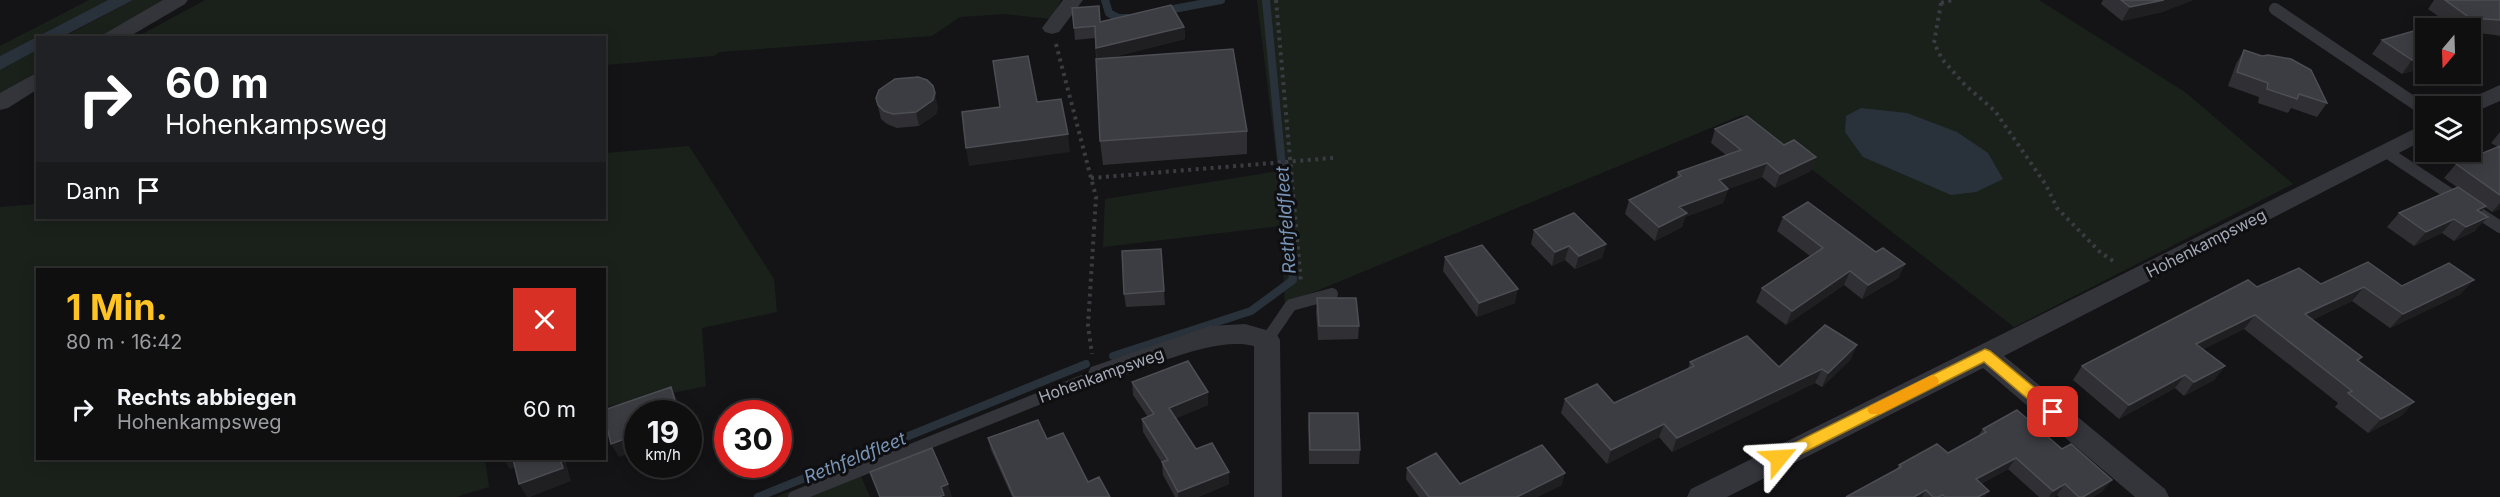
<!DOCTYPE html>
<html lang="de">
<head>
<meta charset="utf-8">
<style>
	:root { --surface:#0f0f10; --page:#181819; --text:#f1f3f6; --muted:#9b9c9f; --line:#2f2f30; --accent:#ffc323 }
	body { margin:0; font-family:Inter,sans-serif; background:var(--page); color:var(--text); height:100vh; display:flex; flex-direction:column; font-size:22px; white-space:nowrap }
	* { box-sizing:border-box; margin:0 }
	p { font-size:20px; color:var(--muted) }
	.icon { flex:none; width:33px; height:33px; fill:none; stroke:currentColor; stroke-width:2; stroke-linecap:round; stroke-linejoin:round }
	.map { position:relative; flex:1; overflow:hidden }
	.drawer { position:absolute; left:36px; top:268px; width:570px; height:192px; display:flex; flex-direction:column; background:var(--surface); border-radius:0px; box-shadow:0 3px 15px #0003,0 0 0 2px var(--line) }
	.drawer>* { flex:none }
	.top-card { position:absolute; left:36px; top:36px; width:570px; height:183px; border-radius:0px; box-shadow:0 3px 15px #0003,0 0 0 2px var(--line); background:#202124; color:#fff; overflow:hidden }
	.needle { width:39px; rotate:199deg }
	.fabs { position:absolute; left:2415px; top:18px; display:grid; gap:12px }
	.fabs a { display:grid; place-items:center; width:66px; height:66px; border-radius:0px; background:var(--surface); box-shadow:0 3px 15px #0003,0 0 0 2px var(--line); font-size:30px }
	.speed { position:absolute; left:624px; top:400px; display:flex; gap:12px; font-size:30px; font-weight:700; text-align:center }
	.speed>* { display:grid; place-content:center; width:78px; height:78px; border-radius:50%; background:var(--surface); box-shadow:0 3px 15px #0003,0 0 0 2px var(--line); line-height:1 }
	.speed small { font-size:15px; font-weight:400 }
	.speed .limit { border:9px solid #d22; background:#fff; color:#111 }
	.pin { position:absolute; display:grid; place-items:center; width:51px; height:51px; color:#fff; margin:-26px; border-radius:12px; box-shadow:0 3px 9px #0006 }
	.me { position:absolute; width:66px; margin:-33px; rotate:63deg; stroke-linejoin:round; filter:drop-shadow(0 0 4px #0008) }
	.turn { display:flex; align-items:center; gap:21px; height:126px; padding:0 30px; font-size:27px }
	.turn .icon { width:78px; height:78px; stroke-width:2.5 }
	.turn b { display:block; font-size:42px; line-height:51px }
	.then { display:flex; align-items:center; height:57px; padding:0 30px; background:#0003; gap:12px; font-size:22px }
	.round { display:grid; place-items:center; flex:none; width:63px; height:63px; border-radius:0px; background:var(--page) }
	.summary { display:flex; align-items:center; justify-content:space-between; height:102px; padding:0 30px }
	h1 { font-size:36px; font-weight:700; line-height:45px; color:var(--accent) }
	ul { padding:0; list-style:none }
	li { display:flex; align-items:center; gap:18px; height:78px; padding:0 30px }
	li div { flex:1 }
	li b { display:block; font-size:22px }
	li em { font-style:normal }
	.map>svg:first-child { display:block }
	.green { fill:#1a211b }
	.water { fill:#29323b }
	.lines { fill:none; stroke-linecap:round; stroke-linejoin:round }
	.stream { stroke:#29323b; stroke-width:8 }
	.path { stroke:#3a3c42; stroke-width:4; stroke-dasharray:3 4.5; stroke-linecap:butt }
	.service { stroke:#34353b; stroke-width:12 }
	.minor { fill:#34353b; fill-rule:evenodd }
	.wall { fill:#303034 }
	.shaded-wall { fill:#1f1f22 }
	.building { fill:#3c3d42; stroke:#4c4e54; stroke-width:1.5 }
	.route { fill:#ffc323; stroke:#a67f17; stroke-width:1.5 }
	.slow { fill:#f59e0b }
	.labels { text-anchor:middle; stroke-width:6; stroke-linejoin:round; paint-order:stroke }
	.street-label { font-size:16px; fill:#a4a9b7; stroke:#0f0f11 }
	.water-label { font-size:18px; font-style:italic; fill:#7895b5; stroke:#0f0f11 }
</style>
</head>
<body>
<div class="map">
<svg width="2500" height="497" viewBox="0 0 2500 497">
	<rect width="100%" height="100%" fill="#141416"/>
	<path class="green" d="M 89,0 L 108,0 L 0,56 L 0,46 Z
		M 133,0 L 167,0 L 98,37 L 62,38 Z
		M 205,0 L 1061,0 L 1051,19 L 1005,14 L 960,17 L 932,36 L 720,52 L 714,56 L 605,65 L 604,38 L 135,38 Z
		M 1257,0 L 2039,0 L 2185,92 L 2293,184 L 2014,327 L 1742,115 L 1285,304 L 1281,226 L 1103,247 L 1105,199 L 1278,171 Z
		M 37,50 L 37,72 L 0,95 L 0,70 Z
		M 689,146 L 774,279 L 777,312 L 702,328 L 706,386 L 605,407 L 604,270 L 38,270 L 38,459 L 485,459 L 489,487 L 456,497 L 0,497 L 0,207 L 37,204 L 38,218 L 604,218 L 605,153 Z
		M 856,465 L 870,497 L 776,497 Z"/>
	<path class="water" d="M 108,0 L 133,0 L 62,37 L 38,38 L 37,50 L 0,70 L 0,56 Z
		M 1861,108 L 1907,113 L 1957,132 L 1988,153 L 2003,179 L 1976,192 L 1951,195 L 1863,157 L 1845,132 L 1846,116 Z"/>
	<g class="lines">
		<path class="stream" d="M 1105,0 L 1109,13 L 1118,18 L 1128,18
			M 1163,11 L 1221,0
			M 1113,356 L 1251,311 L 1293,280 L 1266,0
			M 758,497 L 1086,364"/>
		<path class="path" d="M 1276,0 L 1301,283
			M 1941,3 L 1934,43 L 1942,59 L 1965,85 L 1995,111 L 2046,185 L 2057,208 L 2100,252 L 2116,263
			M 1941,3 L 1953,0
			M 1056,44 L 1096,197 L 1088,326 L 1092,354
			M 1091,178 L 1333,158"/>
		<path class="service" d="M 2275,9 L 2426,111
			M 2385,151 L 2459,200
			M 2474,210 L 2500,227
			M 1267,340 L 1291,305 L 1332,294
			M 794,497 L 1100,374"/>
		<path class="minor" d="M 163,0 L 188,0 L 185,4 L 127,38 L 101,38 L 104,34 Z
			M 1063,0 L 1083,0 L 1059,32 L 1052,34 L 1045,32 L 1042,28 Z
			M 38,72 L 38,89 L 8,108 L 0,110 L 0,93 Z
			M 2500,85 L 2500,101 L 2470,114 L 2470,106 L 2459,106 L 2462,102 Z
			M 2426,123 L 2426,139 L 2004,356 L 2165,489 L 2169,497 L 2135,497 L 1983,368 L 1727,497 L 1687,497 L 1691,489 Z
			M 1245,324 L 1276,333 L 1280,340 L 1282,497 L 1254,497 L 1254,346 C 1213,335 1141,371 1100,384 L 1091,381 L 1087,374 L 1091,367 L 1210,326 Z"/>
	</g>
	<path class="wall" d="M 2103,0 L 2193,0 L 2162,12 L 2122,21 L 2101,4 Z
		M 2434,0 L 2500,0 L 2500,36 L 2495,35 L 2470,32 L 2470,28 L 2455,28 L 2428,9 Z
		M 1100,22 L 1184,27 L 1185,39 L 1109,58 L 1247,131 L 1247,154 L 1103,165 L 1100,141 L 1095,38 L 1075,40 L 1074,28 Z
		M 2426,29 L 2426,67 L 2402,74 L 2372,54 L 2382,40 Z
		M 2244,50 L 2327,103 L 2317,117 L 2291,108 L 2288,113 L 2258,103 L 2259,97 L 2228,86 L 2236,64 Z
		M 876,98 L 938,107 L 936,114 L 919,126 L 897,128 L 887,124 L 881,119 Z
		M 1715,129 L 1811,171 L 1775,188 L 1762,177 L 1728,189 L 1723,203 L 1685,217 L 1682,227 L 1655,241 L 1625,214 L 1629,200 L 1676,178 L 1678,172 L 1726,155 L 1711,143 Z
		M 2500,132 L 2500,209 L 2492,212 L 2485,207 L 2481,212 L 2475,231 L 2454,241 L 2442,233 L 2414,246 L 2387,227 L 2399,213 L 2457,187 L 2444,178 L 2456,164 L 2498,147 L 2491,143 Z
		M 1783,217 L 1876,252 L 1905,264 L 1898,278 L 1862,299 L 1844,285 L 1786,325 L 1756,302 L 1762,288 L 1810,256 L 1777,231 Z
		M 1534,230 L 1606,244 L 1602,258 L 1575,269 L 1565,260 L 1552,266 L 1531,244 Z
		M 1161,249 L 1165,305 L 1126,307 L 1124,294 Z
		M 1445,257 L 1515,303 L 1477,317 L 1443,271 Z
		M 2321,284 L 2402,286 L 2461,294 L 2390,328 L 2352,301 L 2312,320 L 2362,357 L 2359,361 L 2414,402 L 2401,416 L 2368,433 L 2335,407 L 2338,403 L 2244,329 L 2203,349 L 2225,366 L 2214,380 L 2184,396 L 2175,388 L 2119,419 L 2073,380 L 2082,366 L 2257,287 Z
		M 1317,298 L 1359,326 L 1358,339 L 1318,340 L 1316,312 Z
		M 1851,359 L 1822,387 L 1815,383 L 1672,452 L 1659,437 L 1607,464 L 1561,413 L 1565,399 L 1614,403 L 1688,369 L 1690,362 L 1779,367 Z
		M 1132,382 L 1208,392 L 1208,405 L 1176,418 L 1196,449 L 1229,484 L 1198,497 L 1175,497 L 1163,475 L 1162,463 L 1143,432 L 1142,419 L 1148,417 L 1133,395 Z
		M 1309,413 L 1360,450 L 1359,464 L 1309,464 L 1308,426 Z
		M 1983,429 L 2103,491 L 2093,497 L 2059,497 L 2057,495 L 2054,497 L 2039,497 L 2008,469 L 1981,484 L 1978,497 L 1846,497 L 1897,469 L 1899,465 L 1948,453 L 1978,436 Z
		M 988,438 L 1047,439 L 1088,482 L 1110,497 L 1012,497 L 991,450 Z
		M 1407,468 L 1460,484 L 1562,485 L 1537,497 L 1419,497 L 1406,479 Z"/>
	<path class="shaded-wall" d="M 2164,0 L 2193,0 L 2162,12 L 2122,21 L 2130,7 Z
		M 1184,27 L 1185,39 L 1097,61 L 1096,48 Z
		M 2426,56 L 2426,67 L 2402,74 L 2412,60 Z
		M 935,93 L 938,107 L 936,114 L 919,126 L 916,112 Z
		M 1068,134 L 1070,152 L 969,166 L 966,148 Z
		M 1816,157 L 1811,171 L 1775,188 L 1780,174 Z
		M 1767,163 L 1762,177 L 1728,189 L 1723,203 L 1685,217 L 1682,227 L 1655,241 L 1659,227 L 1679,207 L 1719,180 Z
		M 2500,203 L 2500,209 L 2492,212 Z
		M 2486,206 L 2474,220 L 2477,210 Z
		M 2488,217 L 2475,231 L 2454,241 L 2466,227 Z
		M 2454,219 L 2442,233 L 2414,246 L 2426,232 Z
		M 1606,244 L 1602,258 L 1575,269 L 1579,256 Z
		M 1569,246 L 1565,260 L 1552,266 L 1555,252 Z
		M 1905,264 L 1898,278 L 1862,299 L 1868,285 Z
		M 1850,271 L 1844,285 L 1786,325 L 1792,311 Z
		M 2474,280 L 2461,294 L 2390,328 L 2403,314 Z
		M 2364,287 L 2352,301 L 2294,328 L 2305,314 Z
		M 1518,289 L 1515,303 L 1477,317 L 1479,303 Z
		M 2255,315 L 2244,329 L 2186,358 L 2196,344 Z
		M 1857,345 L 1851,359 L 1822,387 L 1828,373 Z
		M 2225,366 L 2214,380 L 2184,396 L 2194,382 Z
		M 1822,369 L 1815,383 L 1672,452 L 1677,438 Z
		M 2185,375 L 2175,388 L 2119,419 L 2129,405 Z
		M 671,387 L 678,401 L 682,414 L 679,414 Z
		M 1208,392 L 1208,405 L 1170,421 L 1169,408 Z
		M 2414,402 L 2401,416 L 2368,433 L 2381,419 Z
		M 1664,424 L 1659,437 L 1607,464 L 1611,450 Z
		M 638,434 L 638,450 L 619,457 L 611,444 Z
		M 2016,458 L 2008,469 L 1969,490 L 1976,479 Z
		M 512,459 L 530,461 L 510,469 L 505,462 Z
		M 560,459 L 565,459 L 571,481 L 530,497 L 527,497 L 519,484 Z
		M 1229,472 L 1229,484 L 1198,497 L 1178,497 L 1178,492 Z
		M 1565,473 L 1562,485 L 1537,497 L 1517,497 Z
		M 2112,480 L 2103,491 L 2093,497 L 2083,497 Z
		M 948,484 L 952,497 L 939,497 L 941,487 Z
		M 2065,484 L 2057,495 L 2054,497 L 2049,497 L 2053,491 Z
		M 1926,490 L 1922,497 L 1914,497 Z
		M 1989,491 L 1985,497 L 1978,497 Z"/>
	<path class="building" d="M 2121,0 L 2164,0 L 2130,7 Z
		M 2445,0 L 2500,0 L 2500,20 L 2470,18 Z
		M 1171,5 L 1184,27 L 1096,48 L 1095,26 L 1074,28 L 1072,8 L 1099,6 L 1100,22 Z
		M 2424,28 L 2426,29 L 2426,56 L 2412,60 L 2382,40 Z
		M 1233,49 L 1247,131 L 1100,141 L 1096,59 Z
		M 2244,50 L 2262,56 L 2268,55 L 2291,59 L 2311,70 L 2327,103 L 2299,94 L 2297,99 L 2267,89 L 2268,83 L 2237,72 Z
		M 1028,56 L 1037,102 L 1061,99 L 1068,134 L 966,148 L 962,112 L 1000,107 L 993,61 Z
		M 918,77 L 927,80 L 933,86 L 935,93 L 933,100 L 916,112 L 893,114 L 884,111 L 878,105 L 876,98 L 879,90 L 895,79 Z
		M 1747,116 L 1784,145 L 1794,140 L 1816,157 L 1780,174 L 1767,163 L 1719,180 L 1728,189 L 1679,207 L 1687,213 L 1659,227 L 1629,200 L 1681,176 L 1678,172 L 1741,150 L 1715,129 Z
		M 2500,146 L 2500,195 L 2456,164 Z
		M 2458,187 L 2486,206 L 2477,210 L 2488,217 L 2466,227 L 2454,219 L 2426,232 L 2399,213 Z
		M 1808,202 L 1876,252 L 1883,248 L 1905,264 L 1868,285 L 1850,271 L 1792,311 L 1762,288 L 1823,248 L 1783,217 Z
		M 1574,213 L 1606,244 L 1579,256 L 1569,246 L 1555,252 L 1534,230 Z
		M 1482,245 L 1518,289 L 1479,303 L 1445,257 Z
		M 1161,249 L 1164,291 L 1124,294 L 1122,251 Z
		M 2368,262 L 2402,286 L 2449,263 L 2474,280 L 2403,314 L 2364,287 L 2305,314 L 2362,357 L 2357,360 L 2414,402 L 2381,419 L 2348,393 L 2352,391 L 2255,315 L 2196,344 L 2225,366 L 2194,382 L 2185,375 L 2129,405 L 2082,366 L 2248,280 L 2257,287 L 2299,268 L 2321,284 Z
		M 1317,298 L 1356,298 L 1359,326 L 1319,326 Z
		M 1825,325 L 1857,345 L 1828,373 L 1822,369 L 1677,438 L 1664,424 L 1611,450 L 1565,399 L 1597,384 L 1614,403 L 1694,366 L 1690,362 L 1747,336 L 1779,367 Z
		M 1188,361 L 1208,392 L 1169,408 L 1196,449 L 1212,443 L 1229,472 L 1178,492 L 1162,462 L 1168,460 L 1142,419 L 1154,414 L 1132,382 Z
		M 671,387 L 679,414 L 638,414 L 638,434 L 611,444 L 604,415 L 604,410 Z
		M 2017,410 L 2062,449 L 2071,444 L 2112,480 L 2083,497 L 2079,497 L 2065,484 L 2053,491 L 2016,458 L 1976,479 L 1989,491 L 1978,497 L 1945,497 L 1943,495 L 1938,497 L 1933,497 L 1926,490 L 1914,497 L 1846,497 L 1901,467 L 1899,465 L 1937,444 L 1948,453 L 1986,432 L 1983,429 Z
		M 1309,413 L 1358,413 L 1360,450 L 1310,450 Z
		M 1038,420 L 1047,439 L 1063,433 L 1088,482 L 1099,477 L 1110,497 L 1014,497 L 988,438 Z
		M 1542,445 L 1565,473 L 1517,497 L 1429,497 L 1407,468 L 1436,453 L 1460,484 Z
		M 932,448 L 948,484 L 941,487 L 944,495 L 939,497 L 880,497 L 870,472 Z
		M 513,459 L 560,459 L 563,468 L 519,484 Z"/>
	<path class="route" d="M 1985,349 L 1990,351 L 2058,407 L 2061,412 L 2058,416 L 2048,416 L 1984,362 L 1785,462 L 1779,464 L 1774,462 L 1772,458 L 1774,453 Z"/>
	<path class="slow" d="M 1932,375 L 1937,377 L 1939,381 L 1937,385 L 1880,414 L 1870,414 L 1867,410 L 1870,406 Z"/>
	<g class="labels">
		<g class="street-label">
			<text transform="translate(2206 243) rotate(-27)" y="6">Hohenkampsweg</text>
			<text transform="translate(1101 375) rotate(-20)" y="6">Hohenkampsweg</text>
		</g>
		<g class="water-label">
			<text transform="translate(1286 220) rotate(-94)" y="6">Rethfeldfleet</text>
			<text transform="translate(855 458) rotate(-22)" y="6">Rethfeldfleet</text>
		</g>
	</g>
</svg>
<div class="fabs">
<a><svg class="needle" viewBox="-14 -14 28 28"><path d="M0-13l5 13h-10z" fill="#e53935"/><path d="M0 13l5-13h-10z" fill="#9b9c9f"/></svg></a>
<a><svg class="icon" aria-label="layers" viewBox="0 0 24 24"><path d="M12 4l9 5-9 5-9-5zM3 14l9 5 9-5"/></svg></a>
</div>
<div class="speed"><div>19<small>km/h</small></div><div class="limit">30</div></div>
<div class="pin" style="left:2053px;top:412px;background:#d93025"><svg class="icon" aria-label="arrive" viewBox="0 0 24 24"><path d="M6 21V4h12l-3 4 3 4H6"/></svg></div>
<svg class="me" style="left:1779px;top:458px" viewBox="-20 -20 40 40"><path d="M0-17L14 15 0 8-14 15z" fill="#ffc323" stroke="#fff" stroke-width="4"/></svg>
<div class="top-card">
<div class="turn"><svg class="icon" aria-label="right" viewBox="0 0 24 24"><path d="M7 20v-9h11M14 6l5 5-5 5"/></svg><div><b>60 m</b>Hohenkampsweg</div></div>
<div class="then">Dann<svg class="icon" aria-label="arrive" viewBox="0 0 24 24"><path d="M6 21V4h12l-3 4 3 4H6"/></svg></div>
</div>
<section class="drawer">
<div class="summary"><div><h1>1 Min.</h1><p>80 m · 16:42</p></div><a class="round" style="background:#d93025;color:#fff"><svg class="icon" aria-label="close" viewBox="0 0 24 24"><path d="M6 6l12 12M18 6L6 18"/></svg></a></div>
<ul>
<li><svg class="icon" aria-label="right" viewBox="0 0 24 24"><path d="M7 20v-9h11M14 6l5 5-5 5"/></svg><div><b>Rechts abbiegen</b><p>Hohenkampsweg</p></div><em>60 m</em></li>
</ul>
</section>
</div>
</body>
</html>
